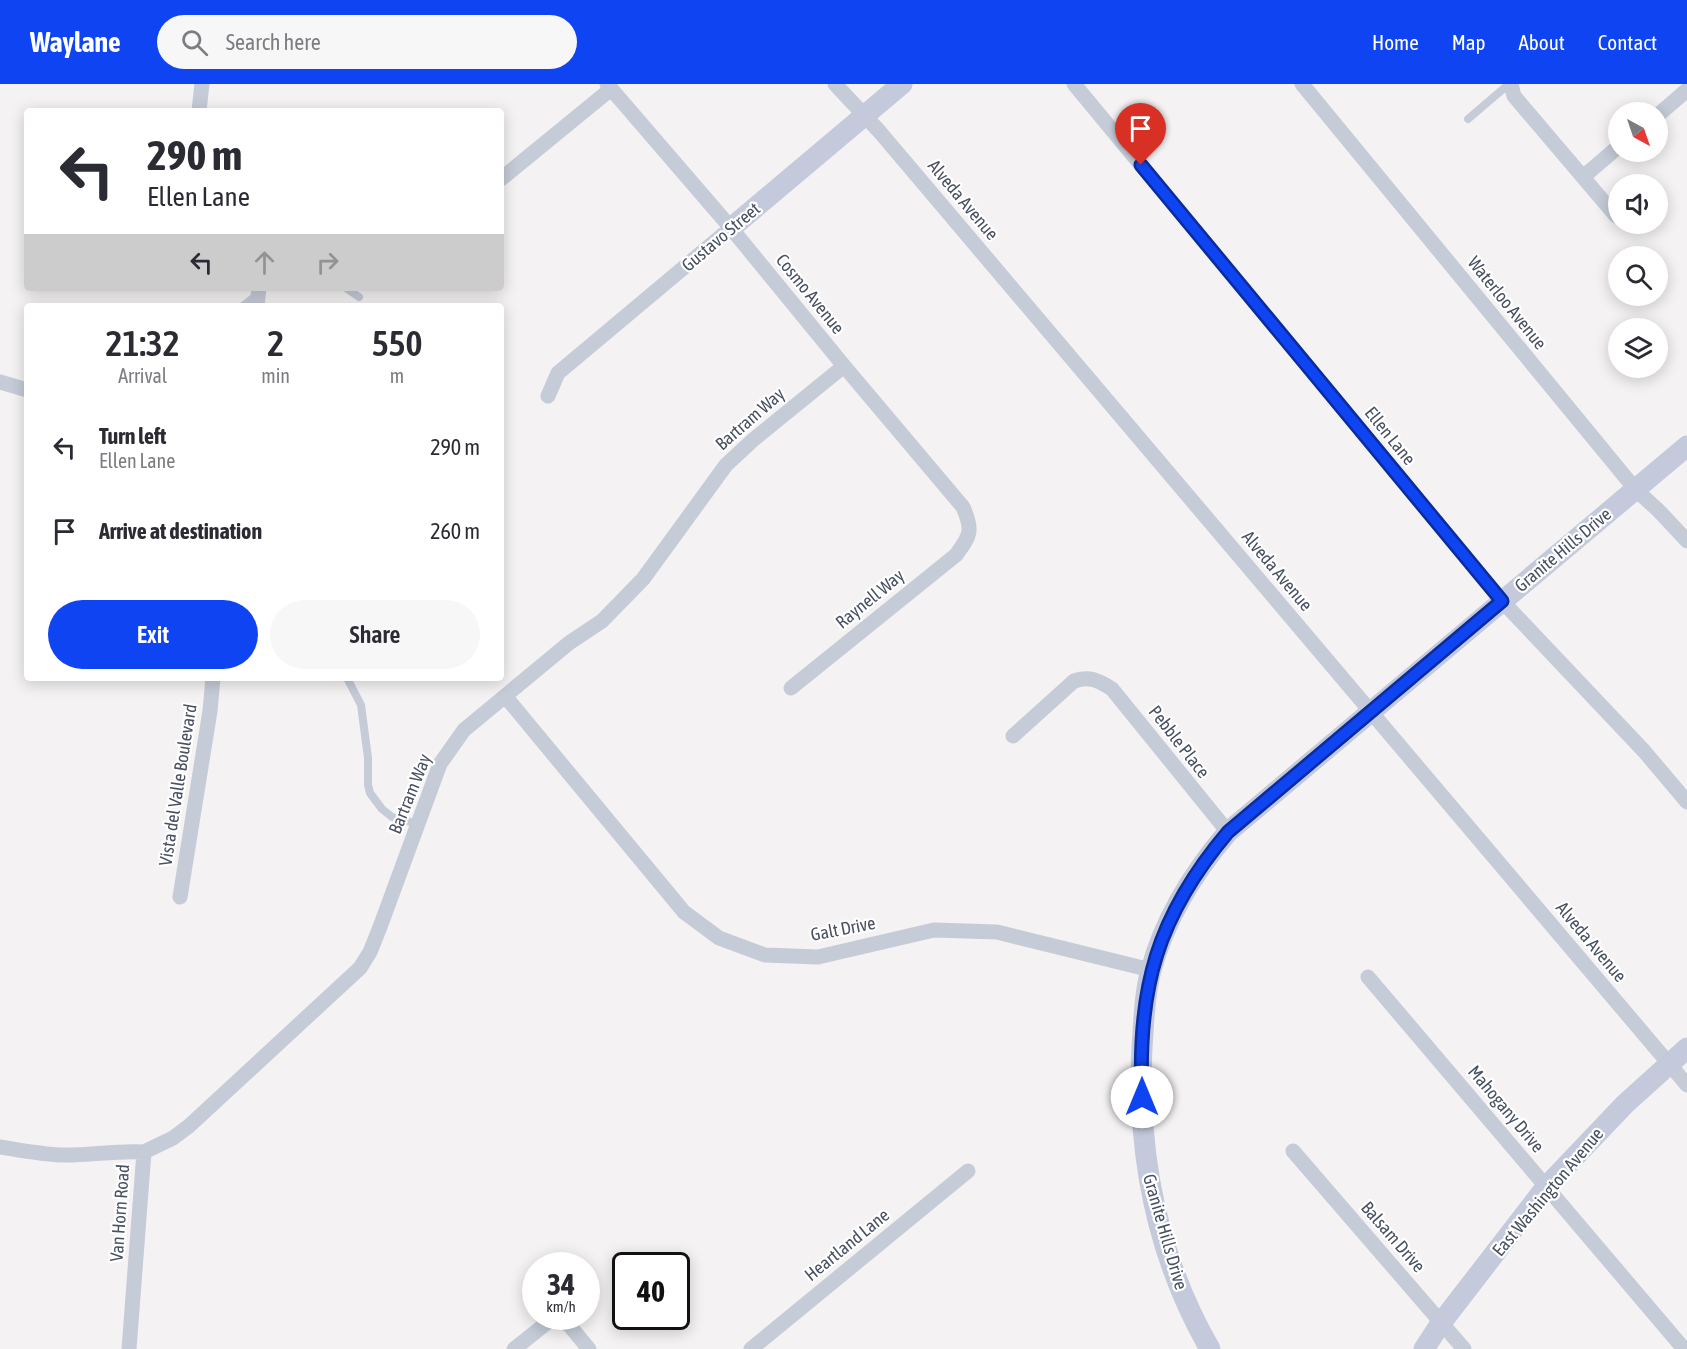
<!DOCTYPE html>
<html lang="en">
<head>
<meta charset="utf-8">
<style>
	:root { --surface:#fff; --page:#f7f7f7; --text:#2b2b33; --muted:#7c7c81; --accent:#0f44f2 }
	body { margin:0; font-family:"Asap Condensed",sans-serif; background:var(--page); color:var(--text); height:100vh; display:flex; flex-direction:column; font-size:22px; white-space:nowrap }
	* { box-sizing:border-box; margin:0 }
	p { font-size:20px; color:var(--muted) }
	.icon { flex:none; width:33px; height:33px; fill:none; stroke:currentColor; stroke-width:2; stroke-linecap:round; stroke-linejoin:round }
	.map { position:relative; flex:1; overflow:hidden }
	.drawer { position:absolute; left:24px; top:219px; width:480px; height:378px; display:flex; flex-direction:column; background:var(--surface); border-radius:6px; box-shadow:0 3px 15px #0003 }
	.drawer>* { flex:none }
	.hud { position:absolute; left:24px; top:24px; width:480px; height:183px; border-radius:6px; box-shadow:0 3px 15px #0003; background:#fff; color:var(--text); overflow:hidden }
	.needle { width:39px; rotate:140deg }
	.fabs { position:absolute; left:1608px; top:18px; display:grid; gap:12px }
	.fabs a { display:grid; place-items:center; width:60px; height:60px; border-radius:50%; background:var(--surface); box-shadow:0 3px 15px #0003; font-size:30px }
	.speed { position:absolute; left:522px; top:1168px; display:flex; gap:12px; font-size:30px; font-weight:700; text-align:center }
	.speed>* { display:grid; place-content:center; width:78px; height:78px; border-radius:50%; background:var(--surface); box-shadow:0 3px 15px #0003; line-height:1 }
	.speed small { font-size:15px; font-weight:400 }
	.speed .limit { border:3px solid #111; border-radius:9px; background:#fff; color:#111 }
	.pin { position:absolute; display:grid; place-items:center; width:51px; height:51px; color:#fff; margin:-62px -26px; border-radius:50% 50% 50% 0; rotate:-45deg; box-shadow:0 0 6px #0007 }
	.pin .icon { rotate:45deg }
	.me { position:absolute; width:66px; margin:-33px; rotate:0deg; stroke-linejoin:round; filter:drop-shadow(0 0 4px #0008) }
	.turn { display:flex; align-items:center; gap:21px; height:126px; padding:0 24px; font-size:27px }
	.turn .icon { width:78px; height:78px; stroke-width:2.5 }
	.turn b { display:block; font-size:42px; line-height:51px }
	.lanes { display:flex; align-items:center; height:57px; padding:0 24px; background:#0003; justify-content:center; gap:30px; direction:ltr }
	.lanes .off { opacity:.35 }
	.eta { display:flex; justify-content:space-evenly; align-items:center; height:102px; text-align:center }
	.eta b { font-size:36px; font-weight:600; line-height:42px }
	.cta { display:flex; gap:12px; margin-top:auto; padding:12px 24px }
	.cta a { flex:1; height:69px; border-radius:36px; background:var(--accent); color:#fff; font-size:24px; font-weight:600; line-height:69px; text-align:center }
	.cta a+a { background:var(--page); color:var(--text) }
	ul { padding:0; list-style:none }
	li { display:flex; align-items:center; gap:18px; height:84px; padding:0 24px }
	li div { flex:1 }
	li b { display:block; font-size:22px }
	li em { font-style:normal }
	header { display:flex; align-items:center; gap:36px; box-sizing:border-box; height:84px; padding:0 30px; background:var(--accent); color:#fff }
	header strong { font-size:28px }
	nav { display:flex; gap:33px; margin-inline-start:auto; font-size:21px }
	.search { width:420px; height:54px; background:var(--page); display:flex; align-items:center; gap:15px; box-sizing:border-box; padding:0 21px; border-radius:33px; color:var(--muted); font-size:22px }
	.map>svg:first-child { display:block }
	.lines { fill:none; stroke-linecap:round; stroke-linejoin:round }
	.lane { stroke:#c5cbd7; stroke-width:8 }
	.street { stroke:#c5cbd7; stroke-width:15 }
	.secondary { stroke:#c4cadb; stroke-width:21 }
	.route-casing { stroke:#0a2c9d; stroke-width:15 }
	.route { stroke:#0f44f2; stroke-width:10 }
	.labels { text-anchor:middle; stroke-width:4.5; stroke-linejoin:round; paint-order:stroke }
	.street-label { font-size:18px; fill:#485061; stroke:#fff }
</style>
</head>
<body>
<header>
<strong>Waylane</strong>
<div class="search"><svg class="icon" aria-label="search" viewBox="0 0 24 24"><circle cx="10" cy="10" r="6"/><path d="M15 15l6 6"/></svg>Search here</div>
<nav><a>Home</a><a>Map</a><a>About</a><a>Contact</a></nav>
</header>
<div class="map">
<svg width="1687" height="1265" viewBox="0 0 1687 1265">
	<rect width="100%" height="100%" fill="#f4f2f2"/>
	<g class="lines">
		<path class="lane" d="M 1468,35 L 1509,0
			M 346,204 L 359,213
			M 243,222 L 257,211
			M 347,594 L 361,621 L 368,674 L 368,701 L 370,709 L 382,725 L 392,733 L 418,740"/>
		<path class="street" d="M 607,0 L 731,144 L 844,282 L 963,423 C 973,446 971,451 956,471 L 791,604
			M 835,0 L 879,47 L 1687,1001
			M 1074,0 L 1502,517 L 1644,667 L 1687,718
			M 1302,0 L 1636,406 L 1658,426 L 1687,457
			M 1511,0 L 1514,12 L 1616,132
			M 199,27 L 202,0
			M 1658,31 L 1687,6
			M 1583,93 L 1618,63
			M 501,95 L 611,5
			M 257,222 L 259,204
			M 0,298 L 27,306
			M 548,312 L 558,289 L 731,144
			M 505,612 L 684,828 L 719,854 L 765,871 L 818,873 L 934,846 L 997,848 L 1151,886
			M 1013,652 L 1074,597 C 1090,592 1098,596 1112,605 L 1228,748
			M 180,813 L 210,627 L 213,594
			M 1368,893 L 1684,1265
			M 0,1063 C 20,1066 40,1070 60,1071 C 88,1072 116,1066 144,1068
			M 1293,1067 L 1464,1265
			M 144,1068 L 173,1054 L 189,1042 L 360,884 L 370,868 L 380,843 L 440,680 L 464,646 L 569,559 L 602,537 L 643,495 L 726,381 L 753,356 L 844,282
			M 129,1265 L 144,1068
			M 514,1265 L 553,1234 L 569,1241 L 589,1265
			M 751,1265 L 968,1087"/>
		<path class="secondary" d="M 731,144 L 902,0
			M 1210,1265 C 1157,1173 1137,1069 1142,963 C 1144,938 1144,911 1151,886 C 1165,834 1193,789 1228,748 L 1687,362
			M 1424,1265 L 1441,1239 L 1546,1103 L 1625,1020 L 1687,964"/>
	</g>
	<g class="lines">
		<defs>
			<path id="route" d="M 1141,81 L 1502,517 L 1228,748 C 1157,832 1137,905 1142,1013"/>
		</defs>
		<use href="#route" class="route-casing"/>
		<use href="#route" class="route"/>
	</g>
	<g class="labels">
		<g class="street-label">
			<text transform="translate(963 116) rotate(50)" y="6">Alveda Avenue</text>
			<text transform="translate(721 153) rotate(-40)" y="6">Gustavo Street</text>
			<text transform="translate(810 210) rotate(51)" y="6">Cosmo Avenue</text>
			<text transform="translate(1507 219) rotate(51)" y="6">Waterloo Avenue</text>
			<text transform="translate(750 335) rotate(-41)" y="6">Bartram Way</text>
			<text transform="translate(1390 352) rotate(51)" y="6">Ellen Lane</text>
			<text transform="translate(1563 466) rotate(-40)" y="6">Granite Hills Drive</text>
			<text transform="translate(1277 487) rotate(50)" y="6">Alveda Avenue</text>
			<text transform="translate(870 515) rotate(-39)" y="6">Raynell Way</text>
			<text transform="translate(1179 658) rotate(52)" y="6">Pebble Place</text>
			<text transform="translate(178 701) rotate(-81)" y="6">Vista del Valle Boulevard</text>
			<text transform="translate(410 710) rotate(-68)" y="6">Bartram Way</text>
			<text transform="translate(843 845) rotate(-11)" y="6">Galt Drive</text>
			<text transform="translate(1591 858) rotate(50)" y="6">Alveda Avenue</text>
			<text transform="translate(1506 1025) rotate(50)" y="6">Mahogany Drive</text>
			<text transform="translate(1548 1108) rotate(-50)" y="6">East Washington Avenue</text>
			<text transform="translate(120 1129) rotate(-86)" y="6">Van Horn Road</text>
			<text transform="translate(1165 1148) rotate(74)" y="6">Granite Hills Drive</text>
			<text transform="translate(1393 1153) rotate(49)" y="6">Balsam Drive</text>
			<text transform="translate(847 1161) rotate(-39)" y="6">Heartland Lane</text>
		</g>
	</g>
</svg>
<div class="fabs">
<a><svg class="needle" viewBox="-14 -14 28 28"><path d="M0-13l5 13h-10z" fill="#e53935"/><path d="M0 13l5-13h-10z" fill="#7c7c81"/></svg></a>
<a><svg class="icon" aria-label="sound" viewBox="0 0 24 24"><path d="M4 9h4l5-4v14l-5-4H4zM17 9q2 3 0 6"/></svg></a>
<a><svg class="icon" aria-label="search" viewBox="0 0 24 24"><circle cx="10" cy="10" r="6"/><path d="M15 15l6 6"/></svg></a>
<a><svg class="icon" aria-label="layers" viewBox="0 0 24 24"><path d="M12 4l9 5-9 5-9-5zM3 14l9 5 9-5"/></svg></a>
</div>
<div class="speed"><div>34<small>km/h</small></div><div class="limit">40</div></div>
<div class="pin" style="left:1141px;top:81px;background:#d93025"><svg class="icon" aria-label="arrive" viewBox="0 0 24 24"><path d="M6 21V4h12l-3 4 3 4H6"/></svg></div>
<svg class="me" style="left:1142px;top:1013px" viewBox="-20 -20 40 40"><circle r="19" fill="#fff"/><path d="M0-13L10 11 0 6-10 11z" fill="#0f44f2"/></svg>
<div class="hud">
<div class="turn"><svg class="icon" aria-label="left" viewBox="0 0 24 24"><path d="M17 20v-9H6M10 6l-5 5 5 5"/></svg><div><b>290 m</b>Ellen Lane</div></div>
<div class="lanes"><svg class="icon" aria-label="left" viewBox="0 0 24 24"><path d="M17 20v-9H6M10 6l-5 5 5 5"/></svg><svg class="icon off" aria-label="ahead" viewBox="0 0 24 24"><path d="M12 20V5M6 11l6-6 6 6"/></svg><svg class="icon off" aria-label="right" viewBox="0 0 24 24"><path d="M7 20v-9h11M14 6l5 5-5 5"/></svg></div>
</div>
<section class="drawer">
<div class="eta">
<div><b>21:32</b><p>Arrival</p></div>
<div><b>2</b><p>min</p></div>
<div><b>550</b><p>m</p></div>
</div>
<ul>
<li><svg class="icon" aria-label="left" viewBox="0 0 24 24"><path d="M17 20v-9H6M10 6l-5 5 5 5"/></svg><div><b>Turn left</b><p>Ellen Lane</p></div><em>290 m</em></li>
<li><svg class="icon" aria-label="arrive" viewBox="0 0 24 24"><path d="M6 21V4h12l-3 4 3 4H6"/></svg><div><b>Arrive at destination</b></div><em>260 m</em></li>
</ul>
<div class="cta"><a>Exit</a><a>Share</a></div>
</section>
</div>
</body>
</html>
